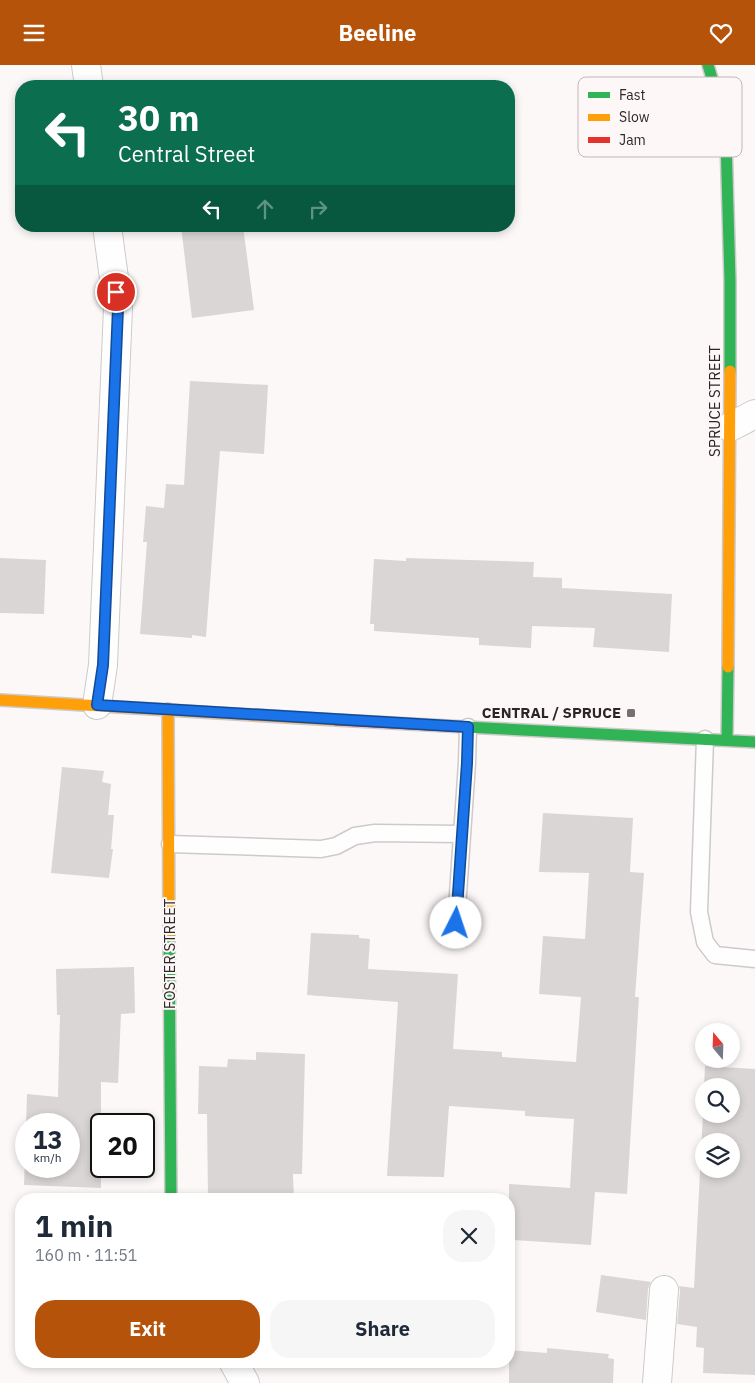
<!DOCTYPE html>
<html lang="en">
<head>
<meta charset="utf-8">
<style>
	:root { --surface:#fff; --page:#f6f6f7; --text:#1f2937; --muted:#747a83; --accent:#b45309 }
	body { margin:0; font-family:"IBM Plex Sans",sans-serif; background:var(--page); color:var(--text); height:100vh; display:flex; flex-direction:column; font-size:19px; white-space:nowrap }
	* { box-sizing:border-box; margin:0 }
	p { font-size:16px; color:var(--muted) }
	.icon { flex:none; width:28px; height:28px; fill:none; stroke:currentColor; stroke-width:2; stroke-linecap:round; stroke-linejoin:round }
	.map { position:relative; flex:1; overflow:hidden }
	.side { position:absolute; left:15px; top:1128px; width:500px; height:175px; display:flex; flex-direction:column; background:var(--surface); border-radius:20px; box-shadow:0 2px 8px #0003 }
	.side>* { flex:none }
	.guide { position:absolute; left:15px; top:15px; width:500px; height:152px; border-radius:20px; box-shadow:0 2px 8px #0003; background:#0b6e4f; color:#fff; overflow:hidden }
	.needle { width:32px; rotate:341deg }
	.fabs { position:absolute; left:695px; top:958px; display:grid; gap:10px }
	.fabs a { display:grid; place-items:center; width:45px; height:45px; border-radius:50%; background:var(--surface); box-shadow:0 2px 8px #0003; font-size:25px }
	.speed { position:absolute; left:15px; top:1048px; display:flex; gap:10px; font-size:25px; font-weight:700; text-align:center }
	.speed>* { display:grid; place-content:center; width:65px; height:65px; border-radius:50%; background:var(--surface); box-shadow:0 2px 8px #0003; line-height:1 }
	.speed small { font-size:12px; font-weight:400 }
	.speed .limit { border:2px solid #111; border-radius:8px; background:#fff; color:#111 }
	.pin { position:absolute; display:grid; place-items:center; width:42px; height:42px; color:#fff; margin:-21px; border:2px solid #fff; border-radius:50%; box-shadow:0 1px 5px #0007 }
	.me { position:absolute; width:55px; margin:-28px; rotate:4deg; stroke-linejoin:round; filter:drop-shadow(0 0 4px #0008) }
	.turn { display:flex; align-items:center; gap:18px; height:105px; padding:0 20px; font-size:22px }
	.turn .icon { width:65px; height:65px; stroke-width:2.5 }
	.turn b { display:block; font-size:35px; line-height:42px }
	.lanes { display:flex; align-items:center; height:48px; padding:0 20px; background:#0003; justify-content:center; gap:25px; direction:ltr }
	.lanes .off { opacity:.35 }
	.round { display:grid; place-items:center; flex:none; width:52px; height:52px; border-radius:20px; background:var(--page) }
	.summary { display:flex; align-items:center; justify-content:space-between; height:85px; padding:0 20px }
	h1 { font-size:30px; font-weight:800; line-height:38px }
	.button { display:flex; gap:10px; margin-top:auto; padding:10px 20px }
	.button a { flex:1; height:58px; border-radius:20px; background:var(--accent); color:#fff; font-size:20px; font-weight:800; line-height:58px; text-align:center }
	.button a+a { background:var(--page); color:var(--text) }
	header { display:flex; justify-content:space-between; align-items:center; height:65px; padding:0 20px; background:var(--accent); color:#fff; font-size:22px; font-weight:800 }
	.map>svg:first-child { display:block }
	.building { fill:#dbd6d6; fill-rule:evenodd }
	.lines { fill:none; stroke-linecap:round; stroke-linejoin:round }
	.lane-casing { stroke:#cfcaca; stroke-width:19 }
	.street-casing { stroke:#cfcaca; stroke-width:30 }
	.fast-casing { stroke:#cfcaca; stroke-width:14 }
	.slow-casing { stroke:#cfcaca; stroke-width:14 }
	.jam-casing { stroke:#cfcaca; stroke-width:14 }
	.lane { stroke:#fffefe; stroke-width:16 }
	.street { stroke:#fffefe; stroke-width:28 }
	.fast { stroke:#30b455; stroke-width:11 }
	.slow { stroke:#ff9f0a; stroke-width:11 }
	.jam { stroke:#e5322d; stroke-width:11 }
	.route-casing { stroke:#114b97; stroke-width:12 }
	.route { stroke:#1a73e8; stroke-width:9 }
	.poi-dot { fill:#767070; stroke:#fef7f7; stroke-width:2 }
	.labels { text-anchor:middle; stroke-width:4; stroke-linejoin:round; paint-order:stroke }
	.street-label { font-size:15px; fill:#2d2627; stroke:#fef7f7 }
	.poi-label { font-size:15px; font-weight:bold; fill:#2d2627; stroke:#fef7f7; text-anchor:end }
	.key { fill:#fef7f7; stroke:#bfb8b9; stroke-width:1 }
	.key-label { font-size:14px; fill:#2d2627 }
</style>
</head>
<body>
<header><svg class="icon" aria-label="menu" viewBox="0 0 24 24"><path d="M4 6h16M4 12h16M4 18h16"/></svg>Beeline<svg class="icon" aria-label="heart" viewBox="0 0 24 24"><path d="M12 20l-8-8c-3-5 5-10 8-4 3-6 11-1 8 4z"/></svg></header>
<div class="map">
<svg width="755" height="1318" viewBox="0 0 755 1318">
	<rect width="100%" height="100%" fill="#fdf8f8"/>
	<path class="building" d="M 181,161 L 243,161 L 254,245 L 192,253 Z
		M 190,316 L 268,320 L 264,389 L 220,386 L 206,572 L 192,570 L 192,573 L 140,569 L 147,477 L 143,477 L 146,441 L 164,443 L 166,419 L 184,420 Z
		M 0,493 L 46,495 L 44,549 L 0,548 Z
		M 406,493 L 534,497 L 533,512 L 562,513 L 562,523 L 672,529 L 669,587 L 593,582 L 595,563 L 532,561 L 531,583 L 479,580 L 479,573 L 374,566 L 374,559 L 370,559 L 374,494 L 406,496 Z
		M 62,702 L 104,706 L 102,717 L 111,719 L 108,750 L 114,750 L 111,784 L 113,784 L 109,813 L 51,808 Z
		M 543,748 L 633,753 L 630,807 L 644,808 L 635,932 L 639,932 L 627,1129 L 595,1127 L 591,1180 L 513,1175 L 515,1155 L 509,1154 L 509,1119 L 570,1123 L 574,1054 L 525,1051 L 525,1046 L 449,1041 L 444,1112 L 387,1111 L 398,937 L 307,930 L 311,868 L 359,870 L 359,873 L 370,874 L 368,904 L 458,909 L 453,984 L 502,987 L 502,992 L 576,997 L 581,932 L 539,929 L 543,871 L 585,874 L 589,808 L 539,807 Z
		M 134,902 L 135,948 L 121,949 L 118,1018 L 101,1017 L 101,1123 L 24,1120 L 27,1029 L 58,1032 L 60,950 L 57,950 L 56,904 ZM 26,1059 L 69,1059 L 69,1101 L 26,1101 Z
		M 256,987 L 305,989 L 302,1109 L 293,1109 L 294,1134 L 208,1134 L 207,1049 L 198,1049 L 199,1001 L 227,1002 L 228,994 L 256,995 Z
		M 705,1001 L 755,1004 L 755,1310 L 703,1308 L 704,1283 L 696,1282 L 697,1262 L 677,1259 L 680,1226 L 679,1221 L 694,1223 L 704,1029 L 704,1049 L 731,1049 L 731,1021 L 704,1021 ZM 704,1076 L 731,1076 L 731,1104 L 704,1104 Z
		M 601,1210 L 651,1217 L 648,1224 L 646,1255 L 596,1247 Z
		M 547,1283 L 609,1289 L 608,1293 L 614,1294 L 613,1318 L 509,1318 L 509,1285 L 547,1288 Z"/>
	<g class="lines">
		<defs>
			<path id="lane" d="M 705,674 L 699,847 L 705,877 L 715,890 L 755,894
				M 170,779 L 321,784 L 336,781 L 355,771 L 375,768 L 462,769
				M 456,858 L 467,698 L 468,662"/>
			<path id="street" d="M 86,0 L 89,21
				M 730,362 L 755,349
				M 97,640 L 103,600 L 118,243 L 107,161
				M 233,1296 L 245,1318
				M 657,1318 L 664,1225"/>
			<path id="fast" d="M 708,0 L 722,47 L 726,75 L 730,215 L 730,306
				M 466,662 L 755,677
				M 727,675 L 728,602
				M 169,868 L 171,1134"/>
			<path id="slow" d="M 728,602 L 730,306
				M 0,635 L 336,655
				M 168,644 L 169,868"/>
			<path id="jam" d="M 336,655 L 466,662"/>
		</defs>
		<use href="#lane" class="lane-casing"/>
		<use href="#street" class="street-casing"/>
		<use href="#fast" class="fast-casing"/>
		<use href="#slow" class="slow-casing"/>
		<use href="#jam" class="jam-casing"/>
		<use href="#lane" class="lane"/>
		<use href="#street" class="street"/>
		<use href="#fast" class="fast"/>
		<use href="#slow" class="slow"/>
		<use href="#jam" class="jam"/>
	</g>
	<g class="lines">
		<defs>
			<path id="route" d="M 116,227 L 118,243 L 103,600 L 97,640 L 468,662 L 467,698 L 456,858"/>
		</defs>
		<use href="#route" class="route-casing"/>
		<use href="#route" class="route"/>
	</g>
	<rect class="poi-dot" x="626" y="643" width="10" height="10" rx="2.5"/>
	<g class="labels">
		<g class="street-label">
			<text transform="translate(715 336) rotate(-90)" y="5">SPRUCE STREET</text>
			<text transform="translate(170 889) rotate(-90)" y="5">FOSTER STREET</text>
		</g>
		<g class="poi-label">
			<text x="621" y="653">CENTRAL / SPRUCE</text>
		</g>
	</g>
	<rect x="578" y="12" width="164" height="80" rx="8" class="key"/>
	<rect x="588" y="27" width="22" height="6" fill="#30b455"/>
	<rect x="588" y="49" width="22" height="7" fill="#ff9f0a"/>
	<rect x="588" y="72" width="22" height="6" fill="#e5322d"/>
	<g class="key-label">
		<text x="619" y="35">Fast</text>
		<text x="619" y="57">Slow</text>
		<text x="619" y="80">Jam</text>
	</g>
</svg>
<div class="fabs">
<a><svg class="needle" viewBox="-14 -14 28 28"><path d="M0-13l5 13h-10z" fill="#e53935"/><path d="M0 13l5-13h-10z" fill="#747a83"/></svg></a>
<a><svg class="icon" aria-label="search" viewBox="0 0 24 24"><circle cx="10" cy="10" r="6"/><path d="M15 15l6 6"/></svg></a>
<a><svg class="icon" aria-label="layers" viewBox="0 0 24 24"><path d="M12 4l9 5-9 5-9-5zM3 14l9 5 9-5"/></svg></a>
</div>
<div class="speed"><div>13<small>km/h</small></div><div class="limit">20</div></div>
<div class="pin" style="left:116px;top:227px;background:#d93025"><svg class="icon" aria-label="arrive" viewBox="0 0 24 24"><path d="M6 21V4h12l-3 4 3 4H6"/></svg></div>
<svg class="me" style="left:456px;top:858px" viewBox="-20 -20 40 40"><circle r="19" fill="#fff"/><path d="M0-13L10 11 0 6-10 11z" fill="#1a73e8"/></svg>
<div class="guide">
<div class="turn"><svg class="icon" aria-label="left" viewBox="0 0 24 24"><path d="M17 20v-9H6M10 6l-5 5 5 5"/></svg><div><b>30 m</b>Central Street</div></div>
<div class="lanes"><svg class="icon" aria-label="left" viewBox="0 0 24 24"><path d="M17 20v-9H6M10 6l-5 5 5 5"/></svg><svg class="icon off" aria-label="ahead" viewBox="0 0 24 24"><path d="M12 20V5M6 11l6-6 6 6"/></svg><svg class="icon off" aria-label="right" viewBox="0 0 24 24"><path d="M7 20v-9h11M14 6l5 5-5 5"/></svg></div>
</div>
<section class="side">
<div class="summary"><div><h1>1 min</h1><p>160 m · 11:51</p></div><a class="round"><svg class="icon" aria-label="close" viewBox="0 0 24 24"><path d="M6 6l12 12M18 6L6 18"/></svg></a></div>
<div class="button"><a>Exit</a><a>Share</a></div>
</section>
</div>
</body>
</html>
